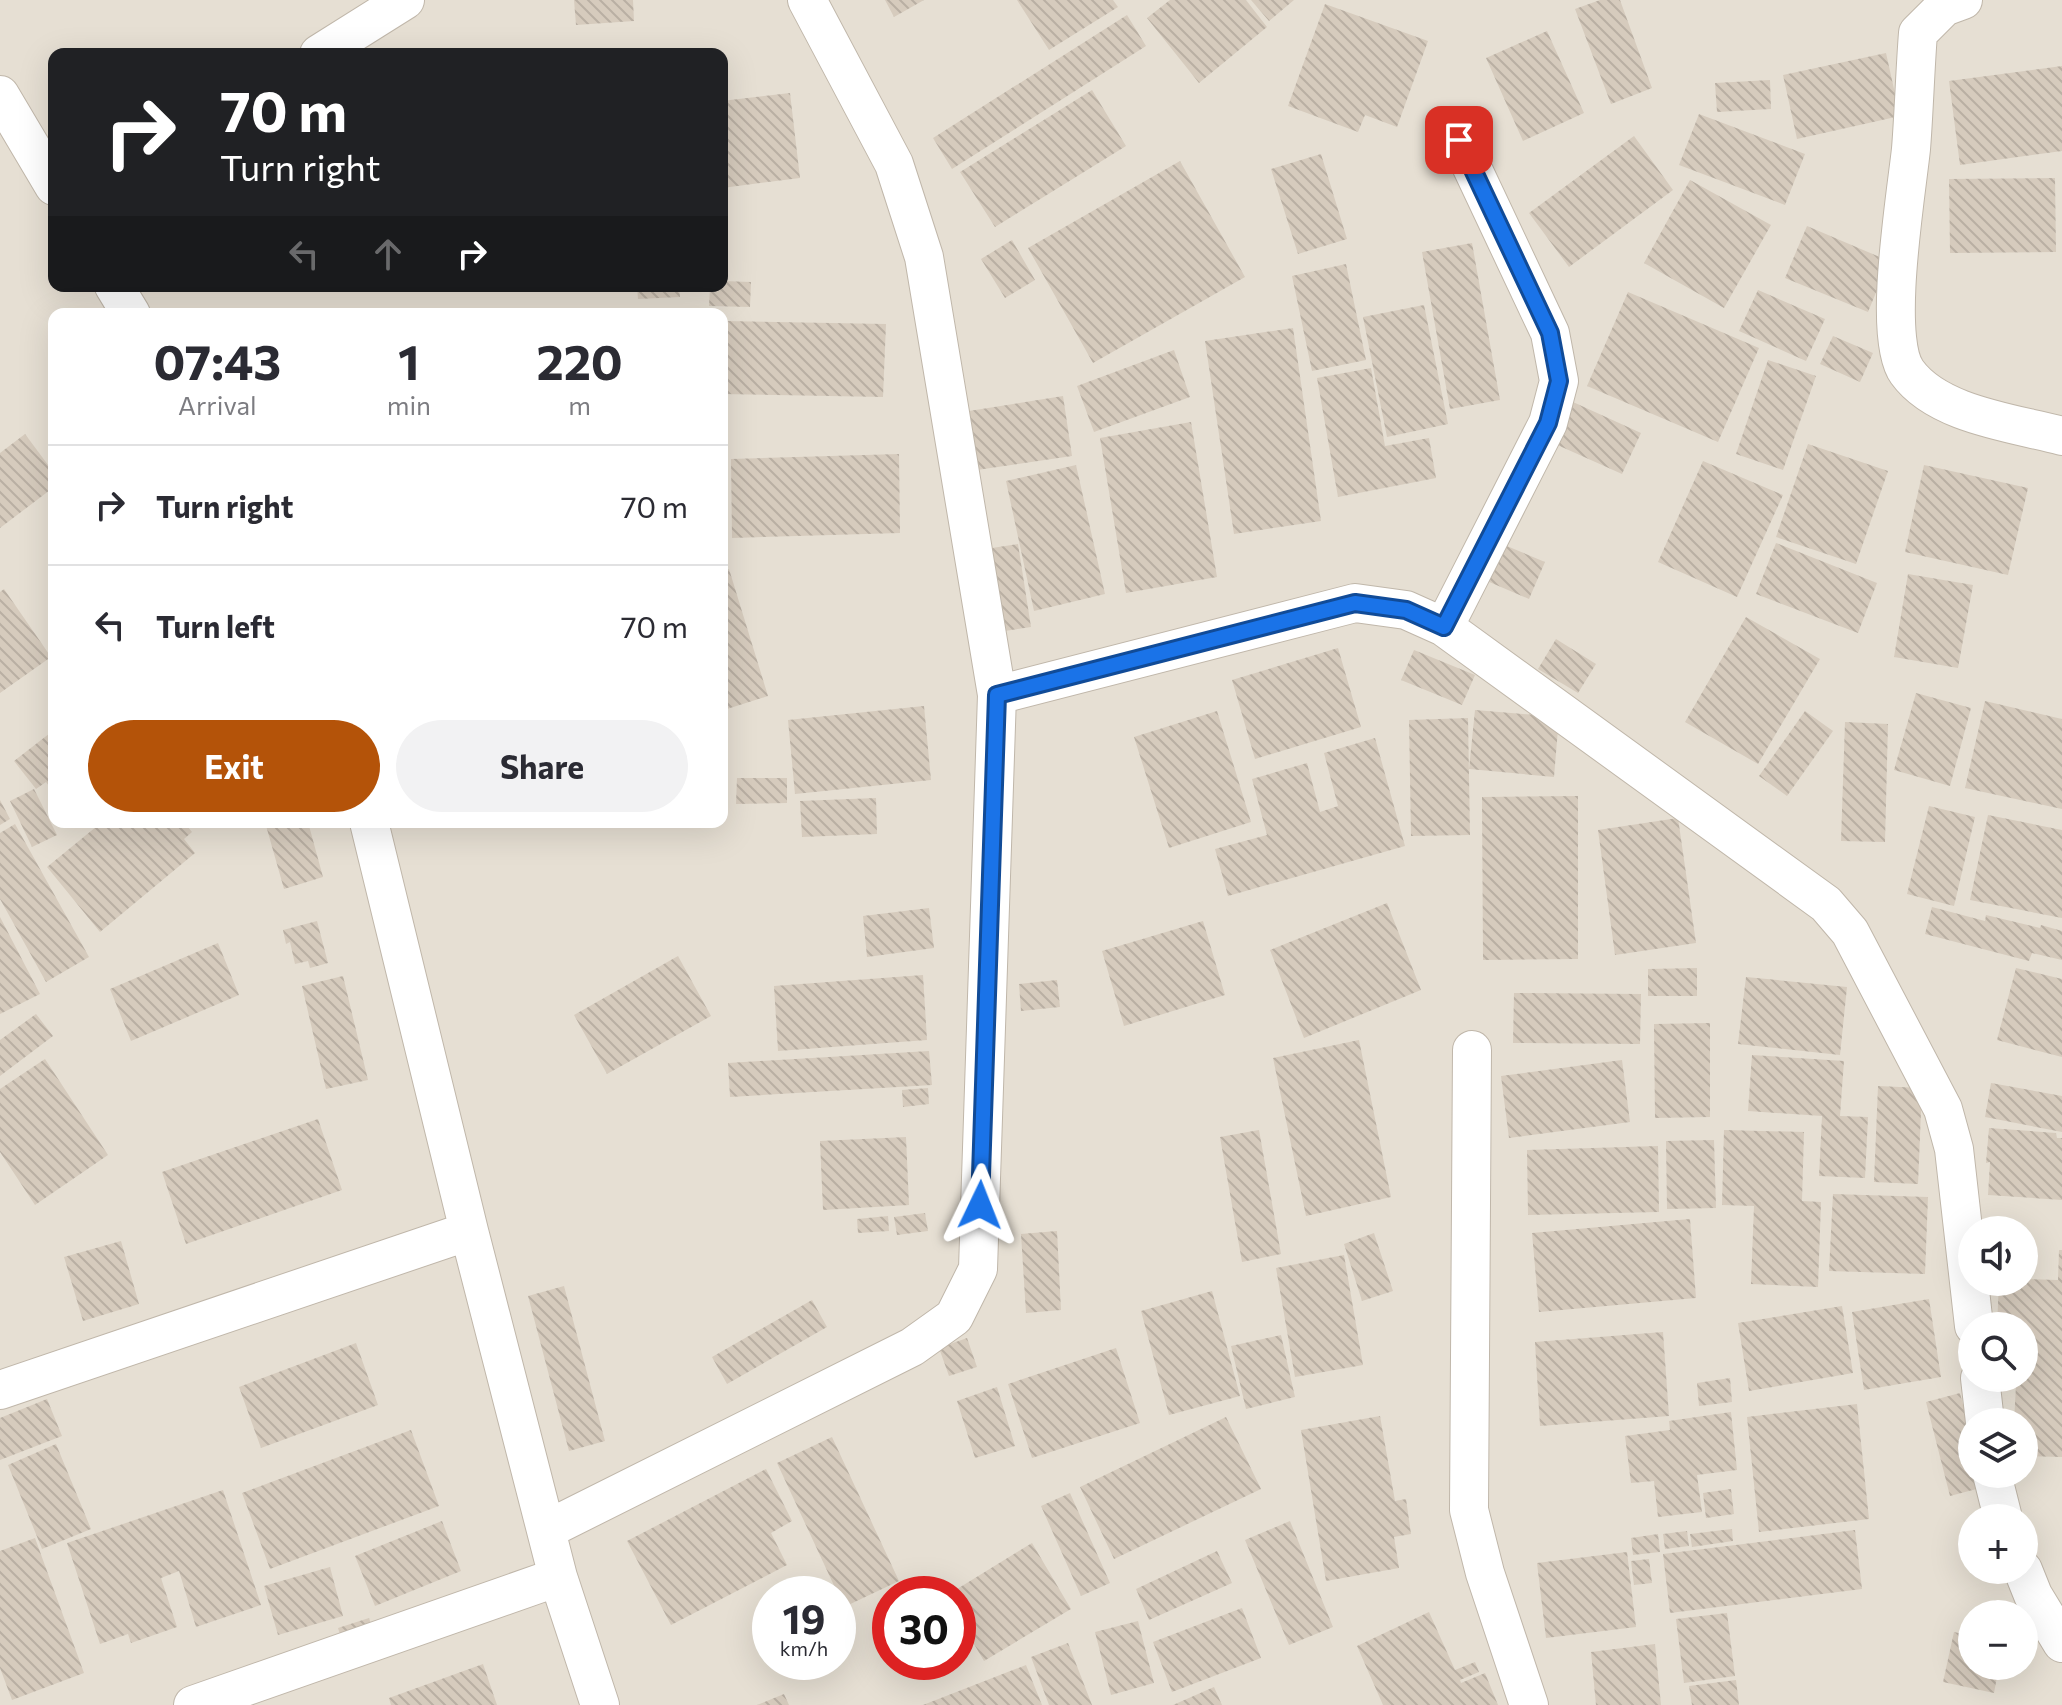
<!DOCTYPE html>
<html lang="en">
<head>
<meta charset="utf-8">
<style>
	:root { --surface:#fff; --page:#f2f2f3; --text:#2b2b33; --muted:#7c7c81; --line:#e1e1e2; --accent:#b45309 }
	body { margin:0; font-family:Commissioner,sans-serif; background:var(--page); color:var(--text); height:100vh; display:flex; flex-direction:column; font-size:30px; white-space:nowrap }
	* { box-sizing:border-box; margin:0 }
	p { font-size:26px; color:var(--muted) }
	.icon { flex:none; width:44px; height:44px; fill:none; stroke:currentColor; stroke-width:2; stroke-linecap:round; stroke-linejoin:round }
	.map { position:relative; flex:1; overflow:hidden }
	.details { position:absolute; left:48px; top:308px; width:680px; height:520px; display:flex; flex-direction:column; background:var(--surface); border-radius:16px; box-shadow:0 8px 32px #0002 }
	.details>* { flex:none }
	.top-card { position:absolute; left:48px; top:48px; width:680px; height:244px; border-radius:16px; box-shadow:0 8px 32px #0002; background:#202124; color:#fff; overflow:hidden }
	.tools { position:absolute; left:1958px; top:1216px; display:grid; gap:16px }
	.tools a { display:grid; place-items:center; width:80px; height:80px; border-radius:50%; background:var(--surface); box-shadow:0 8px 32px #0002; font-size:40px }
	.speed { position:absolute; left:752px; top:1576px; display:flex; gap:16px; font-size:40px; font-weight:700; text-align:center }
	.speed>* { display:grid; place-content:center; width:104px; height:104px; border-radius:50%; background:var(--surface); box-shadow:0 8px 32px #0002; line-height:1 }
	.speed small { font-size:20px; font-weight:400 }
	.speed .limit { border:12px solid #d22; background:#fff; color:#111 }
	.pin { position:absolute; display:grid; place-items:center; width:68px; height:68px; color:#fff; margin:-34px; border-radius:16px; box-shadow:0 4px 12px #0006 }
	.me { position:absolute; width:88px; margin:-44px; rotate:2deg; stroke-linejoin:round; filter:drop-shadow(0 0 6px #0008) }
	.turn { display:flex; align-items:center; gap:28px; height:168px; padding:0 40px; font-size:36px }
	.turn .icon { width:104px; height:104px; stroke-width:2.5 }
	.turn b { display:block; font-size:56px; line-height:68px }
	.lanes { display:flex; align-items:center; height:76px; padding:0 40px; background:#0003; justify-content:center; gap:40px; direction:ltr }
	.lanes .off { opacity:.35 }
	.eta { display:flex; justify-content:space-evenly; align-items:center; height:136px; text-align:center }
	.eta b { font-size:48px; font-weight:700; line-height:56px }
	.action { display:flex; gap:16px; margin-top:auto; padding:16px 40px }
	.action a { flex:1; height:92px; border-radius:48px; background:var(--accent); color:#fff; font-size:32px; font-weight:700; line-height:92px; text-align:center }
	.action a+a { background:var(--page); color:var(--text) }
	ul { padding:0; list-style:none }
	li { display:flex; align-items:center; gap:24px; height:120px; padding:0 40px; border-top:2px solid var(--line) }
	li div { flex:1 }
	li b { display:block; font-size:30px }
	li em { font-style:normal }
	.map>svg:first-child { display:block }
	.residential { fill:#e6dfd3; fill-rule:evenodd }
	.building { fill:url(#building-back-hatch) }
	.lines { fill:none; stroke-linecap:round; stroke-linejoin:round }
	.minor-casing { stroke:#c0b7aa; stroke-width:40 }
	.minor { stroke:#fff; stroke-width:38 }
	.route-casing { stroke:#114b97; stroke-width:20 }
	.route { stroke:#1a73e8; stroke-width:14 }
</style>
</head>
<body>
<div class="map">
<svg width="2062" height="1705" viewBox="0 0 2062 1705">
	<defs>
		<pattern id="building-back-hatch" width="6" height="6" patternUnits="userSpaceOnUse" patternTransform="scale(2)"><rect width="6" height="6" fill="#d6cbbd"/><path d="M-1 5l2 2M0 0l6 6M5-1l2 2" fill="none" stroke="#b9afa3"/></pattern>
	</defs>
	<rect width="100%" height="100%" fill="#f2ede4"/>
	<path class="residential" d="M 0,0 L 2062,0 L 2062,1705 L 0,1705 ZM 54,54 L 722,54 L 722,286 L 54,286 ZM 54,314 L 722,314 L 722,822 L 54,822 ZM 1972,1230 L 2024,1230 L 2024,1282 L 1972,1282 ZM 1972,1326 L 2024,1326 L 2024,1378 L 1972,1378 ZM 1972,1422 L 2024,1422 L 2024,1474 L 1972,1474 ZM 1972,1518 L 2024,1518 L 2024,1570 L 1972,1570 ZM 770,1594 L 838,1594 L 838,1662 L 770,1662 ZM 890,1594 L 958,1594 L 958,1662 L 890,1662 ZM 1972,1614 L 2024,1614 L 2024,1666 L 1972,1666 Z"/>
	<path class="building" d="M 574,0 L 633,0 L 634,21 L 576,25 Z
		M 885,0 L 924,0 L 894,17 Z
		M 1017,0 L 1113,0 L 1118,7 L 1049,50 Z
		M 1170,0 L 1246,0 L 1267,27 L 1199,83 L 1147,18 Z
		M 1251,0 L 1294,0 L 1269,21 Z
		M 1600,0 L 1620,0 L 1652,88 L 1611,104 L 1575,9 Z
		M 1325,4 L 1428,41 L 1397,127 L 1365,115 L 1358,132 L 1288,106 Z
		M 1127,15 L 1146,46 L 952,169 L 933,138 Z
		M 1547,31 L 1584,113 L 1523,141 L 1486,58 Z
		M 1886,53 L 1900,116 L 1797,139 L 1783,75 Z
		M 2062,66 L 2062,151 L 1960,165 L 1949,81 Z
		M 1770,80 L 1771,109 L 1717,112 L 1715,83 Z
		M 1092,90 L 1126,146 L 995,227 L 960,172 Z
		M 790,93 L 800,178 L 722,188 L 722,101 Z
		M 1699,114 L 1805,154 L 1785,205 L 1679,165 Z
		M 1634,136 L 1673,190 L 1569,267 L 1529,213 Z
		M 1321,154 L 1347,239 L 1298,254 L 1271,169 Z
		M 1180,161 L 1245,277 L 1093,363 L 1028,248 Z
		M 2055,178 L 2056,252 L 1950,253 L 1949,179 Z
		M 1690,180 L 1771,225 L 1724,308 L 1644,263 Z
		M 1807,226 L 1889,261 L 1868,312 L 1785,278 Z
		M 1012,240 L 1035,280 L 1005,298 L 981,259 Z
		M 1472,243 L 1500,400 L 1450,409 L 1422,252 Z
		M 1346,264 L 1366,360 L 1312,371 L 1292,276 Z
		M 722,281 L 751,282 L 750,307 L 709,306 L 710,286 L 722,286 Z
		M 637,286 L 679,286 L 680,297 L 638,299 Z
		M 1758,290 L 1825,319 L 1806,361 L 1739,331 Z
		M 1628,292 L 1759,348 L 1718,442 L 1587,386 Z
		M 1424,305 L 1448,424 L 1387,437 L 1363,317 Z
		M 724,321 L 886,324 L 883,397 L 722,394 Z
		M 1293,328 L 1321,521 L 1234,534 L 1205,341 Z
		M 1833,336 L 1873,353 L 1860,382 L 1820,364 Z
		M 1174,350 L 1190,397 L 1094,432 L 1077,386 Z
		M 1768,360 L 1816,376 L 1783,470 L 1736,454 Z
		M 1371,368 L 1385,446 L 1429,438 L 1436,478 L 1338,497 L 1317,378 Z
		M 1063,396 L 1072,456 L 977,470 L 969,411 Z
		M 1562,397 L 1641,433 L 1622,474 L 1544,439 Z
		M 1191,422 L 1217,577 L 1126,593 L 1100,438 Z
		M 25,434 L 54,473 L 54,487 L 0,528 L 0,453 Z
		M 1808,444 L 1888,471 L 1856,564 L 1776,537 Z
		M 899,454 L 900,533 L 732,538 L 731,459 Z
		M 1703,461 L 1783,495 L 1737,597 L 1658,562 Z
		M 1076,465 L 1105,594 L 1034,611 L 1006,481 Z
		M 1924,465 L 2028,488 L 2008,575 L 1905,552 Z
		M 722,474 L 726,474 L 728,533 L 722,533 Z
		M 1495,541 L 1545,562 L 1529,599 L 1480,578 Z
		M 1776,543 L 1877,583 L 1858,633 L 1756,594 Z
		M 1018,544 L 1031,627 L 992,633 L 979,550 Z
		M 729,569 L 768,696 L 727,709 L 722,694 L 722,571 Z
		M 1908,574 L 1973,585 L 1958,668 L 1894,657 Z
		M 4,589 L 51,657 L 0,693 L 0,592 Z
		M 1746,617 L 1820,659 L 1758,764 L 1685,722 Z
		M 1556,639 L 1596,664 L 1578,693 L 1538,669 Z
		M 1338,648 L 1361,727 L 1255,759 L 1232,680 Z
		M 1414,650 L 1475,675 L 1462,705 L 1401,680 Z
		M 1916,693 L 1971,708 L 1950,786 L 1894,770 Z
		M 1985,701 L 2062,719 L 2062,809 L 1965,788 Z
		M 924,706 L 931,780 L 795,794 L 788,720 Z
		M 1475,710 L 1559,717 L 1554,777 L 1469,769 Z
		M 1217,711 L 1251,822 L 1169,848 L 1134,737 Z
		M 1805,711 L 1833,731 L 1787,796 L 1759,776 Z
		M 1468,718 L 1470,835 L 1411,836 L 1409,720 Z
		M 1845,722 L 1888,724 L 1885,842 L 1841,841 Z
		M 54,730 L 54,793 L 46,782 L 36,789 L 14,761 Z
		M 1375,738 L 1405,846 L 1228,896 L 1215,849 L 1267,835 L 1252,779 L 1307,763 L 1320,812 L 1338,806 L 1324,753 Z
		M 737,778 L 787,778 L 787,803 L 736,804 Z
		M 34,789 L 57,835 L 32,847 L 10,801 Z
		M 1578,796 L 1578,959 L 1483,960 L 1482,797 Z
		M 876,798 L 877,834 L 802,837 L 800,801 Z
		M 0,800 L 10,819 L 0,825 Z
		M 1929,806 L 1975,817 L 1954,906 L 1907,894 Z
		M 1988,815 L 2062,830 L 2062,918 L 1970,900 Z
		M 1678,818 L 1696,943 L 1615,955 L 1598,830 Z
		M 102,822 L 184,822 L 192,832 L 184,839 L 195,853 L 100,932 L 47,867 Z
		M 265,822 L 308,822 L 323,877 L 284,889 Z
		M 15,824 L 89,957 L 46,982 L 0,899 L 0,833 Z
		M 1387,903 L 1421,990 L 1304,1038 L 1270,950 Z
		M 1932,907 L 1985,921 L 1986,915 L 2040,928 L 2041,925 L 2062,931 L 2062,960 L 2032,953 L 2029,961 L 1925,934 Z
		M 929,908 L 934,948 L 867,957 L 863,916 Z
		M 0,917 L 40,994 L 0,1014 Z
		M 317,921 L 328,963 L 310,968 L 308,961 L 295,964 L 290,942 L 286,944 L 283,930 Z
		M 1203,921 L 1225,995 L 1124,1026 L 1102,951 Z
		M 218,943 L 239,995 L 131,1041 L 110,989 Z
		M 678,956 L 711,1016 L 607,1074 L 574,1015 Z
		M 1697,968 L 1697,996 L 1648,996 L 1648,969 Z
		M 2016,968 L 2062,979 L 2062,1057 L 1997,1040 Z
		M 923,975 L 927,1040 L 778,1051 L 774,986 Z
		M 343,976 L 368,1080 L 326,1089 L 302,986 Z
		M 1746,977 L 1847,987 L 1840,1055 L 1738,1044 Z
		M 1057,980 L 1060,1007 L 1021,1011 L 1019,984 Z
		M 1514,993 L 1641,994 L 1640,1044 L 1513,1043 Z
		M 36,1014 L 53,1036 L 0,1076 L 0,1040 Z
		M 1710,1023 L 1710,1117 L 1655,1118 L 1654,1024 Z
		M 1359,1040 L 1391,1197 L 1306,1216 L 1273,1058 Z
		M 929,1051 L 932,1085 L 730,1097 L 728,1063 Z
		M 1752,1055 L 1844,1061 L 1840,1116 L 1868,1117 L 1865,1178 L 1819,1176 L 1822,1116 L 1748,1111 Z
		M 45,1059 L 108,1155 L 35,1205 L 0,1152 L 0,1089 Z
		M 1622,1060 L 1630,1122 L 1509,1138 L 1501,1076 Z
		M 1991,1083 L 2062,1096 L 2062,1132 L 1985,1117 Z
		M 1878,1086 L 1922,1088 L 1918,1184 L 1874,1182 Z
		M 928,1088 L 929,1104 L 903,1107 L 902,1090 Z
		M 318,1119 L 342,1190 L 186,1244 L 162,1172 Z
		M 1989,1128 L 2056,1133 L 2057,1138 L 2062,1138 L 2062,1200 L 1988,1195 L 1990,1162 L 1986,1163 Z
		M 1259,1130 L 1281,1254 L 1242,1262 L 1220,1137 Z
		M 1724,1130 L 1804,1132 L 1802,1201 L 1821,1202 L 1818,1287 L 1751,1284 L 1754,1206 L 1722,1205 Z
		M 906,1137 L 909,1205 L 823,1210 L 820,1141 Z
		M 1714,1140 L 1716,1208 L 1667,1209 L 1666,1141 Z
		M 1658,1146 L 1659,1212 L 1528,1215 L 1527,1150 Z
		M 1833,1194 L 1928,1197 L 1925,1274 L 1829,1271 Z
		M 925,1213 L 928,1231 L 897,1235 L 894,1217 Z
		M 888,1216 L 889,1231 L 858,1233 L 857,1219 Z
		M 1690,1219 L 1696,1298 L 1539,1312 L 1532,1233 Z
		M 1057,1231 L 1061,1310 L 1026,1313 L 1021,1234 Z
		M 1374,1233 L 1393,1291 L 1362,1301 L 1344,1244 Z
		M 121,1241 L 139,1304 L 83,1321 L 64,1257 Z
		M 2059,1250 L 2062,1250 L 2062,1457 L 2024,1456 L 2024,1422 L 2014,1422 L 2016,1385 L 1995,1384 L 1995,1378 L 2024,1378 L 2024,1326 L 1997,1326 L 1999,1282 L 2024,1282 L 2024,1279 L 2058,1280 Z
		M 1344,1255 L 1363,1365 L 1295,1377 L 1276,1268 Z
		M 564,1286 L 605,1441 L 569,1451 L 528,1296 Z
		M 1212,1291 L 1240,1396 L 1169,1415 L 1141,1311 Z
		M 1929,1299 L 1941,1377 L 1864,1390 L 1852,1312 Z
		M 812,1300 L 827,1327 L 727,1384 L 712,1357 Z
		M 1842,1306 L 1853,1373 L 1749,1391 L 1738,1323 Z
		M 1663,1332 L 1669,1416 L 1540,1426 L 1535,1342 Z
		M 1281,1335 L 1295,1397 L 1246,1409 L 1231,1346 Z
		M 967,1338 L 977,1367 L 949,1376 L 939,1348 Z
		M 356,1343 L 378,1405 L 261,1448 L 239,1387 Z
		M 1116,1348 L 1140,1423 L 1032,1458 L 1008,1384 Z
		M 1730,1378 L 1732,1402 L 1699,1406 L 1697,1383 Z
		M 997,1387 L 1015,1446 L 975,1458 L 957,1401 Z
		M 1960,1393 L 1972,1440 L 1972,1474 L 1980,1474 L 1984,1487 L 1950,1496 L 1926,1402 Z
		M 47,1399 L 62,1436 L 0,1460 L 0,1418 Z
		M 1857,1404 L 1869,1519 L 1759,1532 L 1747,1417 Z
		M 1731,1412 L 1737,1470 L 1697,1475 L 1702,1512 L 1658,1517 L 1654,1481 L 1631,1483 L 1625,1436 L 1670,1430 L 1669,1421 Z
		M 1380,1416 L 1395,1501 L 1406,1499 L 1411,1534 L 1394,1537 L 1399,1568 L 1326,1581 L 1301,1430 Z
		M 1226,1417 L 1261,1489 L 1114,1559 L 1080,1487 Z
		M 411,1430 L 439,1506 L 270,1569 L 242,1493 Z
		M 832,1437 L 899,1581 L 844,1607 L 777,1463 Z
		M 56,1444 L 91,1529 L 42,1549 L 8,1465 Z
		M 766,1469 L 792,1521 L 771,1533 L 787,1565 L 671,1625 L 627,1541 Z
		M 1731,1489 L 1734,1514 L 1706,1518 L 1703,1493 Z
		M 223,1490 L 261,1605 L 196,1627 L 179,1571 L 161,1578 L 177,1627 L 131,1643 L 128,1634 L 100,1644 L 67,1543 Z
		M 1070,1493 L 1110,1583 L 1081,1596 L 1041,1506 Z
		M 442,1521 L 461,1571 L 375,1606 L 355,1556 Z
		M 1290,1521 L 1333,1627 L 1289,1645 L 1245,1540 Z
		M 1732,1529 L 1733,1541 L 1692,1547 L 1690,1534 Z
		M 1855,1530 L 1862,1589 L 1670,1613 L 1663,1554 Z
		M 1687,1531 L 1689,1546 L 1665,1549 L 1663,1534 Z
		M 1658,1534 L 1660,1552 L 1633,1555 L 1631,1538 Z
		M 35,1538 L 84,1673 L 12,1700 L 0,1668 L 0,1551 Z
		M 1032,1543 L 1071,1609 L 984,1661 L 958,1617 L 958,1594 L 949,1594 Z
		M 1217,1551 L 1232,1583 L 1149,1620 L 1136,1589 Z
		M 1627,1552 L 1636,1627 L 1546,1638 L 1537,1563 Z
		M 1649,1559 L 1652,1583 L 1634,1585 L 1631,1561 Z
		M 330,1567 L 343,1616 L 278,1635 L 264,1586 Z
		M 1994,1600 L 2027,1607 L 2025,1614 L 1991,1614 Z
		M 1242,1608 L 1261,1658 L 1172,1692 L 1153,1642 Z
		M 1429,1612 L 1455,1670 L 1475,1662 L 1479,1672 L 1460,1680 L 1461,1683 L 1485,1673 L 1498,1705 L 1383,1705 L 1357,1646 Z
		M 1727,1613 L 1735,1676 L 1684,1683 L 1676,1619 Z
		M 369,1618 L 375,1636 L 344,1647 L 338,1628 Z
		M 1138,1621 L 1154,1683 L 1111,1695 L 1095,1632 Z
		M 1954,1632 L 1972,1636 L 1972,1666 L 1999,1666 L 1994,1693 L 1943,1682 Z
		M 1068,1643 L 1092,1705 L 1049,1705 L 1031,1657 Z
		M 1655,1644 L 1661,1705 L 1596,1705 L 1591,1652 Z
		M 483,1664 L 497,1705 L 391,1705 L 389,1698 Z
		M 1026,1665 L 1042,1705 L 923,1705 Z
		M 1736,1680 L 1739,1705 L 1692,1705 L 1689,1686 Z
		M 1214,1687 L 1222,1705 L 1173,1705 Z
		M 784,1694 L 789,1705 L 757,1705 Z"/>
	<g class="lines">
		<defs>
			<path id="minor" d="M 1963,0 L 1944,7 L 1918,33 C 1915,72 1914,111 1911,149 C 1906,196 1882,338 1907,372 C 1938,415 2014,423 2062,436
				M 319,54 L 405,0
				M 0,95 L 54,186
				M 114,286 L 131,314
				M 1444,627 L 1548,423 L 1559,381 L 1550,333 L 1459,140
				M 997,695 L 1355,603 L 1406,610 L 1444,627 L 1826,904 L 1850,932 L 1943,1109 L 1954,1149 L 1974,1326
				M 369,822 L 469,1231 L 558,1577 L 600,1705
				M 1472,1050 L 1469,1510 L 1485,1573 L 1529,1705
				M 1980,1378 L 1985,1422
				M 0,1390 L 469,1231
				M 1992,1474 L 2003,1518
				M 548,1529 L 912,1347 L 954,1317 L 978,1269 L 997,695 L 924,257 L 894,164 L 807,0
				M 2023,1570 L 2033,1595 L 2062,1643
				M 193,1705 L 558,1577"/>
		</defs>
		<use href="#minor" class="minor-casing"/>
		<use href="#minor" class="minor"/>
	</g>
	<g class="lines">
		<defs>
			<path id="route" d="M 980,1205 L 997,695 L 1355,603 L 1406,610 L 1444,627 L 1548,423 L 1559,381 L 1550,333 L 1459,140"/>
		</defs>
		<use href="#route" class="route-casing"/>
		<use href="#route" class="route"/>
	</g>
</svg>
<div class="tools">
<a><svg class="icon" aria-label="sound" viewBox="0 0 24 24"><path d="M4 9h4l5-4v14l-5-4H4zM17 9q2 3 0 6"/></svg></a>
<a><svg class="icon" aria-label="search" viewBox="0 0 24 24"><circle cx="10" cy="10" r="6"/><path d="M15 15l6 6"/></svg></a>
<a><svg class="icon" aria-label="layers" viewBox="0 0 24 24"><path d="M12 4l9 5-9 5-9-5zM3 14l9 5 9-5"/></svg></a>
<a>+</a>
<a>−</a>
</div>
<div class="speed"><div>19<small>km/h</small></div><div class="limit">30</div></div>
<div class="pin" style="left:1459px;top:140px;background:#d93025"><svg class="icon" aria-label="arrive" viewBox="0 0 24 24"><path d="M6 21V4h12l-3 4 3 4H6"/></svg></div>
<svg class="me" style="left:980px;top:1205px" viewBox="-20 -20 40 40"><path d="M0-17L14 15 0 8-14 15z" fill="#1a73e8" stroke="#fff" stroke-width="4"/></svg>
<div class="top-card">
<div class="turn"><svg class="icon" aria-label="right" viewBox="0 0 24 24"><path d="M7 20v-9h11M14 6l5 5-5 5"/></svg><div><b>70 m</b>Turn right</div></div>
<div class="lanes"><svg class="icon off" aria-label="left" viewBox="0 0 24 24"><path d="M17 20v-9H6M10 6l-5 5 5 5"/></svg><svg class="icon off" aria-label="ahead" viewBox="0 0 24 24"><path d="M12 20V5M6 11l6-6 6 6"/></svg><svg class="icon" aria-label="right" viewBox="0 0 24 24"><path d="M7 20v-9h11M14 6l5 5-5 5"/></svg></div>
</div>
<section class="details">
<div class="eta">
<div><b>07:43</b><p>Arrival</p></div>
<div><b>1</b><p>min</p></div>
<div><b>220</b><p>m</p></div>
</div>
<ul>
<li><svg class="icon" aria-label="right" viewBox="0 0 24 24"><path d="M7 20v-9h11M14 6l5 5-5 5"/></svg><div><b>Turn right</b></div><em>70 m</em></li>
<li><svg class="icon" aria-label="left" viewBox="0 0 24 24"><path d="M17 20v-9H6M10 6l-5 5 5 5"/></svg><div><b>Turn left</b></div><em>70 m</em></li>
</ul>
<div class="action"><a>Exit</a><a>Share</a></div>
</section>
</div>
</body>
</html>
